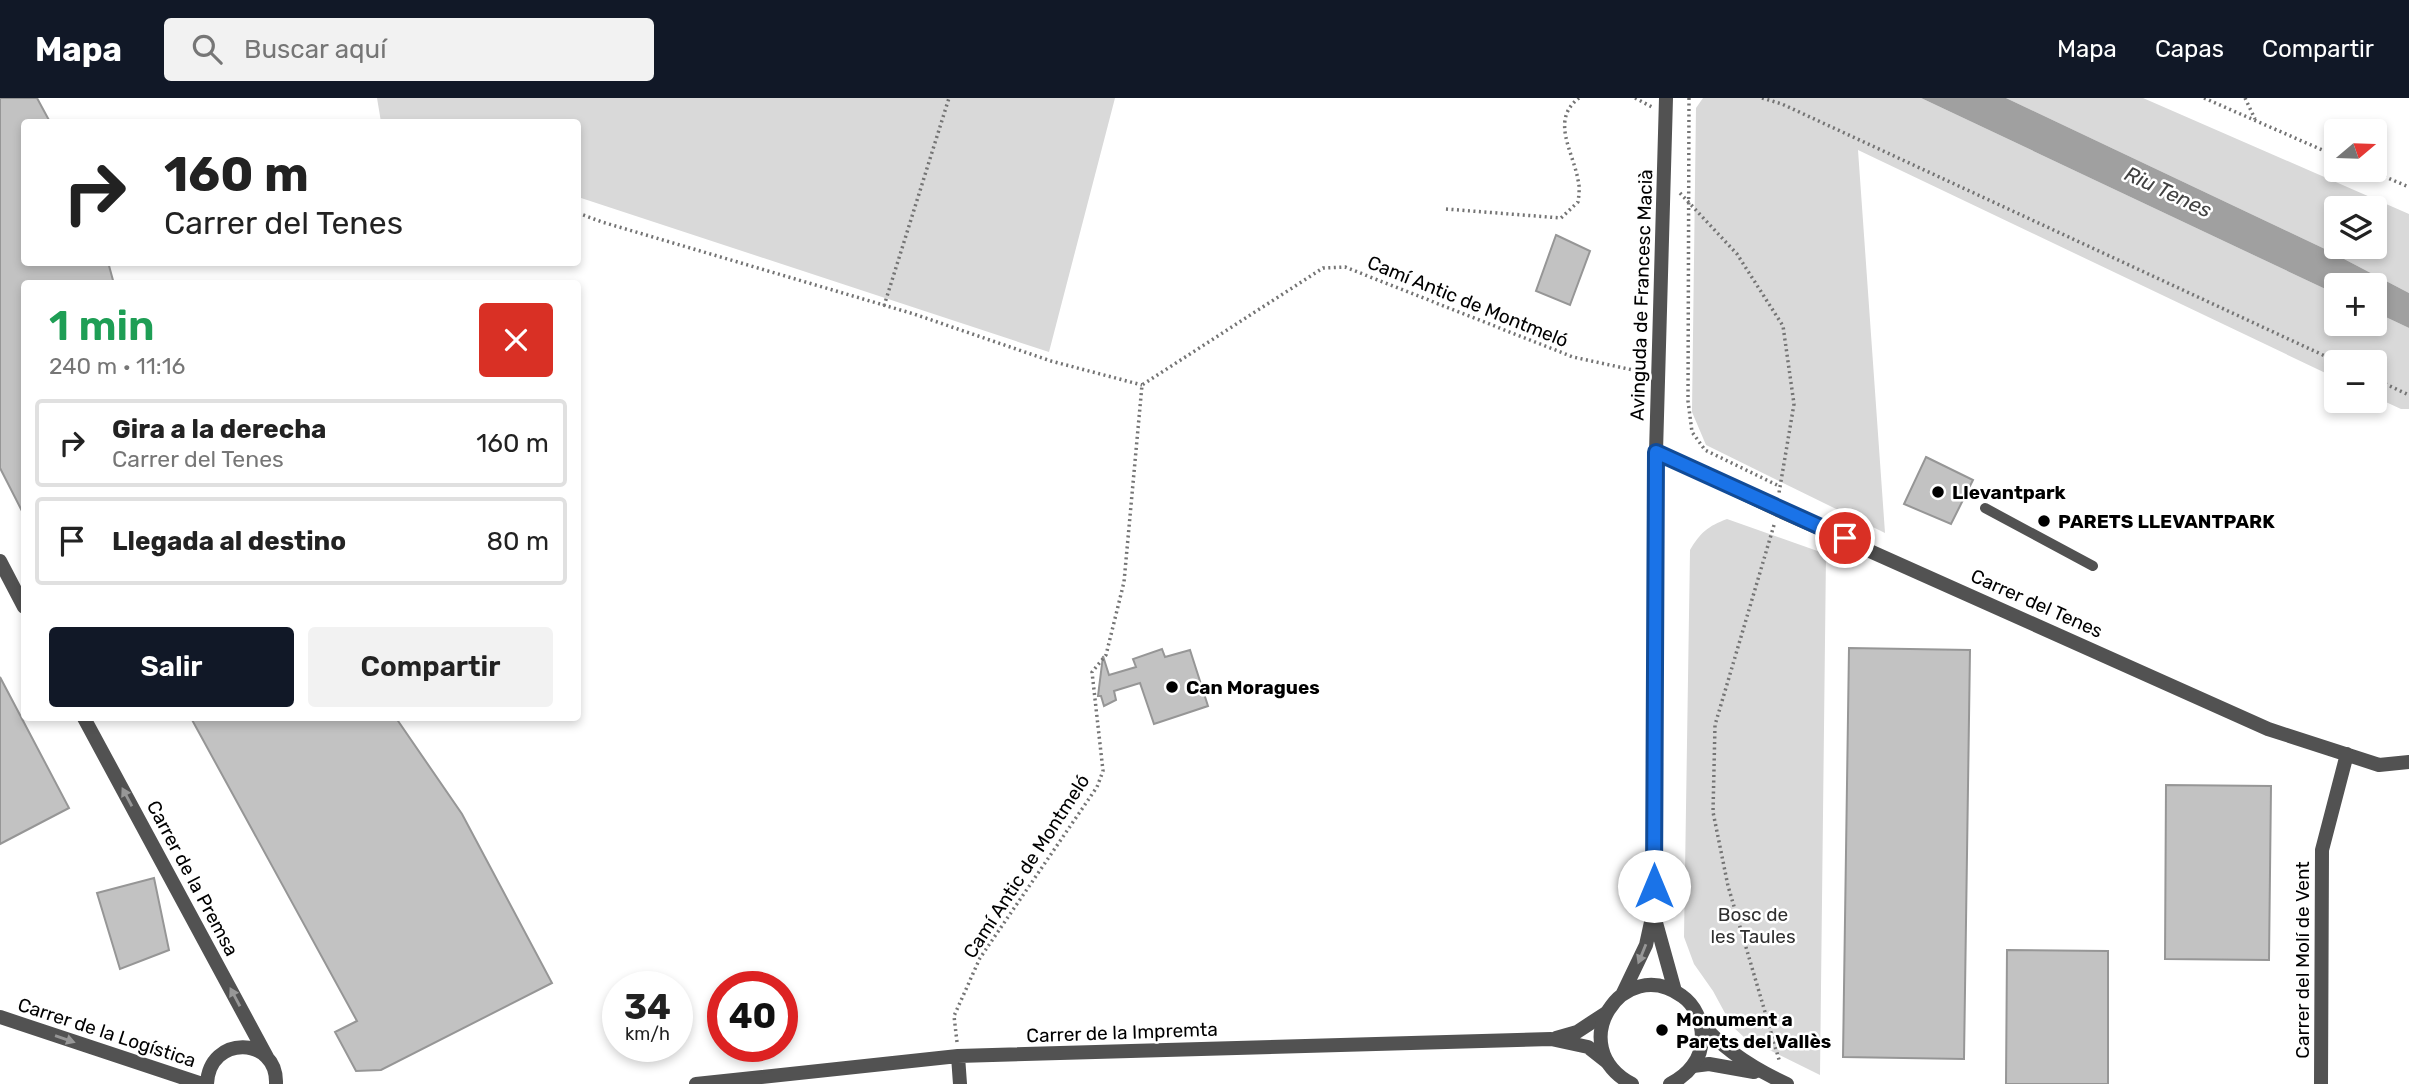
<!DOCTYPE html>
<html lang="es">
<head>
<meta charset="utf-8">
<style>
	:root { --surface:#fff; --page:#f2f2f2; --text:#222; --muted:#767676; --line:#e0e0e0; --accent:#111827 }
	body { margin:0; font-family:Rubik,sans-serif; background:var(--page); color:var(--text); height:100vh; display:flex; flex-direction:column; font-size:26px; white-space:nowrap }
	* { box-sizing:border-box; margin:0 }
	p { font-size:23px; color:var(--muted) }
	.icon { flex:none; width:38px; height:38px; fill:none; stroke:currentColor; stroke-width:2; stroke-linecap:round; stroke-linejoin:round }
	.map { position:relative; flex:1; overflow:hidden }
	.side { position:absolute; left:21px; top:182px; width:560px; height:441px; display:flex; flex-direction:column; background:var(--surface); border-radius:7px; box-shadow:0 4px 10px #0003 }
	.side>* { flex:none }
	.hud { position:absolute; left:21px; top:21px; width:560px; height:147px; border-radius:7px; box-shadow:0 4px 10px #0003; background:#fff; color:var(--text); overflow:hidden }
	.needle { width:46px; rotate:71deg }
	.tools { position:absolute; left:2324px; top:21px; display:grid; gap:14px }
	.tools a { display:grid; place-items:center; width:63px; height:63px; border-radius:7px; background:var(--surface); box-shadow:0 4px 10px #0003; font-size:35px }
	.speed { position:absolute; left:602px; top:873px; display:flex; gap:14px; font-size:35px; font-weight:700; text-align:center }
	.speed>* { display:grid; place-content:center; width:91px; height:91px; border-radius:50%; background:var(--surface); box-shadow:0 4px 10px #0003; line-height:1 }
	.speed small { font-size:18px; font-weight:400 }
	.speed .limit { border:10px solid #d22; background:#fff; color:#111 }
	.pin { position:absolute; display:grid; place-items:center; width:60px; height:60px; color:#fff; margin:-30px; border:4px solid #fff; border-radius:50%; box-shadow:0 2px 7px #0007 }
	.me { position:absolute; width:77px; margin:-38px; rotate:0deg; stroke-linejoin:round; filter:drop-shadow(0 0 5px #0008) }
	.turn { display:flex; align-items:center; gap:24px; height:147px; padding:0 28px; font-size:32px }
	.turn .icon { width:91px; height:91px; stroke-width:2.5 }
	.turn b { display:block; font-size:49px; line-height:60px }
	.round { display:grid; place-items:center; flex:none; width:74px; height:74px; border-radius:7px; background:var(--page) }
	.head { display:flex; align-items:center; justify-content:space-between; height:119px; padding:0 28px }
	h1 { font-size:42px; font-weight:600; line-height:52px; color:#1e9e55 }
	.cta { display:flex; gap:14px; margin-top:auto; padding:14px 28px }
	.cta a { flex:1; height:80px; border-radius:7px; background:var(--accent); color:#fff; font-size:28px; font-weight:600; line-height:80px; text-align:center }
	.cta a+a { background:var(--page); color:var(--text) }
	ul { padding:0; list-style:none }
	li { display:flex; align-items:center; gap:21px; height:88px; margin:0 14px 10px; padding:0 14px; border:4px solid var(--line); border-radius:7px }
	li div { flex:1 }
	li b { display:block; font-size:26px }
	li em { font-style:normal }
	header { display:flex; align-items:center; gap:42px; box-sizing:border-box; height:98px; padding:0 35px; background:var(--accent); color:#fff }
	header strong { font-size:33px }
	nav { display:flex; gap:38px; margin-inline-start:auto; font-size:24px }
	.search { width:490px; height:63px; background:var(--page); display:flex; align-items:center; gap:18px; box-sizing:border-box; padding:0 24px; border-radius:7px; color:var(--muted); font-size:26px }
	.map>svg:first-child { display:block }
	.green { fill:#d9d9d9; fill-rule:evenodd }
	.water { fill:#a0a0a0 }
	.building { fill:#c2c2c2; stroke:#969696; stroke-width:2 }
	.lines { fill:none; stroke-linecap:round; stroke-linejoin:round }
	.path { stroke:#747474; stroke-width:3.5; stroke-dasharray:2 3.5; stroke-linecap:butt }
	.service { stroke:#525252; stroke-width:10 }
	.minor { stroke:#525252; stroke-width:14 }
	.tertiary { stroke:#525252; stroke-width:14 }
	.oneway { fill:#979797 }
	.route-casing { stroke:#114b97; stroke-width:18 }
	.route { stroke:#1a73e8; stroke-width:12 }
	.poi-dot { fill:#000; stroke:#fff; stroke-width:2.5 }
	.labels { text-anchor:middle; stroke-width:5; stroke-linejoin:round; paint-order:stroke }
	.street-label { font-size:19px; fill:#000; stroke:#fff }
	.poi-label { font-size:19px; font-weight:bold; fill:#000; stroke:#fff; text-anchor:start }
	.park-label { font-size:19px; fill:#303030; stroke:#fff }
	.water-label { font-size:21px; font-style:italic; fill:#414141; stroke:#fff }
</style>
</head>
<body>
<header>
<strong>Mapa</strong>
<div class="search"><svg class="icon" aria-label="search" viewBox="0 0 24 24"><circle cx="10" cy="10" r="6"/><path d="M15 15l6 6"/></svg>Buscar aquí</div>
<nav><a>Mapa</a><a>Capas</a><a>Compartir</a></nav>
</header>
<div class="map">
<svg width="2409" height="986" viewBox="0 0 2409 986">
	<rect width="100%" height="100%" fill="#fff"/>
	<path class="green" d="M 377,0 L 1115,0 L 1049,254 L 578,99 L 578,24 L 381,24 Z
		M 1703,0 L 1921,0 L 2336,196 L 2336,226 L 2375,226 L 2375,214 L 2409,230 L 2409,311 L 2401,311 L 2375,299 L 2375,264 L 2336,264 L 2336,280 L 1858,52 L 1885,435 L 1706,347 L 1692,314 L 1696,10 Z
		M 2006,0 L 2143,0 L 2409,116 L 2409,195 L 2325,151 ZM 2336,110 L 2375,110 L 2375,149 L 2336,149 Z
		M 1727,421 L 1826,456 L 1820,977 L 1745,940 L 1732,928 L 1713,893 L 1694,866 L 1684,839 L 1690,452 C 1700,435 1708,428 1727,421 Z"/>
	<path class="water" d="M 1921,0 L 2006,0 L 2325,151 L 2409,195 L 2409,230 L 2375,214 L 2375,187 L 2336,187 L 2336,196 Z"/>
	<path class="building" d="M 0,0 L 37,0 L 50,24 L 24,24 L 24,164 L 108,164 L 114,186 L 24,186 L 24,417 L 0,370 Z
		M 1556,137 L 1590,153 L 1570,207 L 1536,193 Z
		M 1926,359 L 1973,382 L 1951,426 L 1904,406 Z
		M 1849,550 L 1970,552 L 1964,961 L 1843,959 Z
		M 1162,551 L 1165,559 L 1190,552 L 1208,608 L 1154,626 L 1140,585 L 1114,593 L 1116,602 L 1104,608 L 1101,598 L 1098,598 L 1103,558 L 1109,577 L 1136,569 L 1133,561 Z
		M 0,579 L 69,710 L 0,746 Z
		M 191,620 L 396,620 L 462,716 L 552,885 L 381,972 L 356,973 L 335,934 L 357,923 Z
		M 2166,687 L 2271,688 L 2269,862 L 2165,861 Z
		M 154,780 L 169,852 L 120,871 L 97,795 Z
		M 2007,852 L 2108,853 L 2108,986 L 2006,986 Z"/>
	<g class="lines">
		<path class="path" d="M 1635,0 L 1652,9
			M 1689,0 L 1688,303 L 1692,334 L 1705,352 L 1779,388
			M 1762,0 L 1782,6 L 2338,264
			M 2204,0 L 2336,58
			M 2245,0 L 2255,21
			M 2369,72 L 2409,89
			M 1680,95 L 1737,156 L 1783,228 L 1794,306 L 1779,395
			M 1446,111 L 1561,120 L 1578,104 C 1579,97 1580,89 1578,82 C 1573,53 1550,22 1579,0
			M 578,115 L 602,124 L 914,216 L 1051,263 L 1142,287
			M 884,208 L 949,0
			M 2375,281 L 2409,297
			M 1774,427 L 1715,627 L 1713,714 L 1728,788 L 1780,965
			M 957,944 L 954,918 L 980,860 L 1097,689 L 1103,673 L 1092,574 L 1106,557 L 1124,484 L 1142,287 L 1323,170 L 1345,169 L 1573,259 L 1642,274"/>
		<path class="service" d="M 1985,410 L 2093,468"/>
		<path class="minor" d="M 1656,354 L 1778,412 L 2268,631 L 2379,667 L 2409,664
			M 0,463 L 24,509
			M 84,620 L 267,959
			M 0,919 L 202,986
			M 1701,925 C 1724,952 1754,971 1787,986
			M 1556,940 L 1577,934 L 1606,915
			M 958,958 L 960,986
			M 1693,968 L 1709,966 L 1754,974
			M 207,986 C 209,936 278,938 276,986
			M 696,986 L 958,958 L 1551,941 L 1588,949 L 1607,964
			M 2321,986 L 2322,752 L 2347,656"/>
		<path class="tertiary" d="M 1655,821 L 1675,893
			M 1623,895 L 1646,847 L 1653,815 L 1656,354 L 1666,0
			M 1632,986 C 1562,949 1623,855 1682,898 C 1695,907 1702,923 1702,940 C 1702,961 1688,977 1670,986"/>
	</g>
	<defs><path id="oneway-solid" d="M-6-.8H1V-3.2L6.5 0L1 3.2V.8H-6Z" transform="scale(1.75)"/></defs>
	<g class="oneway">
		<use href="#oneway-solid" transform="translate(127 699) rotate(-118)"/>
		<use href="#oneway-solid" transform="translate(1642 856) rotate(112)"/>
		<use href="#oneway-solid" transform="translate(235 899) rotate(-118)"/>
		<use href="#oneway-solid" transform="translate(65 941) rotate(19)"/>
	</g>
	<g class="lines">
		<defs>
			<path id="route" d="M 1654,788 L 1656,354 L 1845,440"/>
		</defs>
		<use href="#route" class="route-casing"/>
		<use href="#route" class="route"/>
	</g>
	<g class="poi-dot">
		<circle cx="1938" cy="394" r="7"/>
		<circle cx="2044" cy="423" r="7"/>
		<circle cx="1172" cy="589" r="7"/>
		<circle cx="1662" cy="932" r="7"/>
	</g>
	<g class="labels">
		<g class="street-label">
			<text transform="translate(1641 197) rotate(-88)" y="7">Avinguda de Francesc Macià</text>
			<text transform="translate(1468 203) rotate(22)" y="7">Camí Antic de Montmeló</text>
			<text transform="translate(2037 505) rotate(24)" y="7">Carrer del Tenes</text>
			<text transform="translate(1026 768) rotate(-57)" y="7">Camí Antic de Montmeló</text>
			<text transform="translate(193 780) rotate(62)" y="7">Carrer de la Premsa</text>
			<text transform="translate(2302 862) rotate(-90)" y="7">Carrer del Molí de Vent</text>
			<text transform="translate(107 934) rotate(18)" y="7">Carrer de la Logística</text>
			<text transform="translate(1122 934) rotate(-2)" y="7">Carrer de la Impremta</text>
		</g>
		<g class="poi-label">
			<text x="1952" y="401">Llevantpark</text>
			<text x="2058" y="430">PARETS LLEVANTPARK</text>
			<text x="1186" y="596">Can Moragues</text>
			<text x="1676" y="928">Monument a<tspan x="1676" dy="22">Parets del Vallès</tspan></text>
		</g>
		<g class="park-label">
			<text x="1753" y="823">Bosc de<tspan x="1753" dy="22">les Taules</tspan></text>
		</g>
		<g class="water-label">
			<text transform="translate(2168 94) rotate(25)" y="7">Riu Tenes</text>
		</g>
	</g>
</svg>
<div class="tools">
<a><svg class="needle" viewBox="-14 -14 28 28"><path d="M0-13l5 13h-10z" fill="#e53935"/><path d="M0 13l5-13h-10z" fill="#767676"/></svg></a>
<a><svg class="icon" aria-label="layers" viewBox="0 0 24 24"><path d="M12 4l9 5-9 5-9-5zM3 14l9 5 9-5"/></svg></a>
<a>+</a>
<a>−</a>
</div>
<div class="speed"><div>34<small>km/h</small></div><div class="limit">40</div></div>
<div class="pin" style="left:1845px;top:440px;background:#d93025"><svg class="icon" aria-label="arrive" viewBox="0 0 24 24"><path d="M6 21V4h12l-3 4 3 4H6"/></svg></div>
<svg class="me" style="left:1654px;top:788px" viewBox="-20 -20 40 40"><circle r="19" fill="#fff"/><path d="M0-13L10 11 0 6-10 11z" fill="#1a73e8"/></svg>
<div class="hud">
<div class="turn"><svg class="icon" aria-label="right" viewBox="0 0 24 24"><path d="M7 20v-9h11M14 6l5 5-5 5"/></svg><div><b>160 m</b>Carrer del Tenes</div></div>
</div>
<section class="side">
<div class="head"><div><h1>1 min</h1><p>240 m · 11:16</p></div><a class="round" style="background:#d93025;color:#fff"><svg class="icon" aria-label="close" viewBox="0 0 24 24"><path d="M6 6l12 12M18 6L6 18"/></svg></a></div>
<ul>
<li><svg class="icon" aria-label="right" viewBox="0 0 24 24"><path d="M7 20v-9h11M14 6l5 5-5 5"/></svg><div><b>Gira a la derecha</b><p>Carrer del Tenes</p></div><em>160 m</em></li>
<li><svg class="icon" aria-label="arrive" viewBox="0 0 24 24"><path d="M6 21V4h12l-3 4 3 4H6"/></svg><div><b>Llegada al destino</b></div><em>80 m</em></li>
</ul>
<div class="cta"><a>Salir</a><a>Compartir</a></div>
</section>
</div>
</body>
</html>
